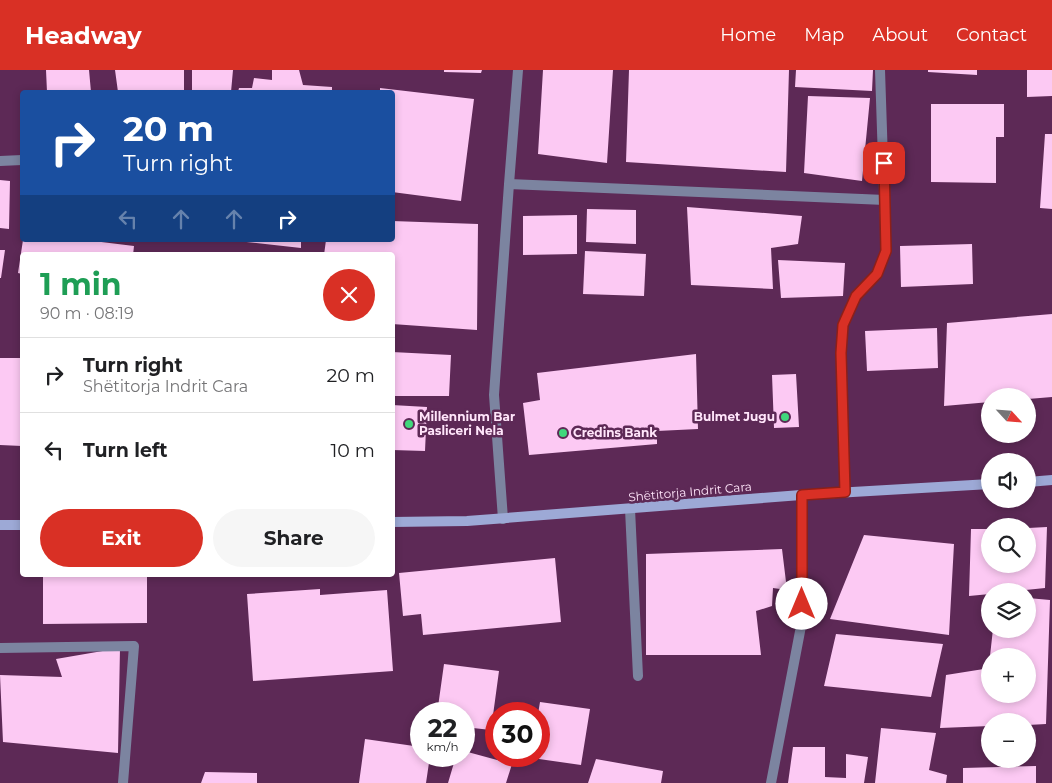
<!DOCTYPE html>
<html lang="en">
<head>
<meta charset="utf-8">
<style>
	:root { --surface:#fff; --page:#f6f6f6; --text:#202124; --muted:#757577; --line:#e0e0e0; --accent:#d93025 }
	body { margin:0; font-family:Montserrat,sans-serif; background:var(--page); color:var(--text); height:100vh; display:flex; flex-direction:column; font-size:19px; white-space:nowrap }
	* { box-sizing:border-box; margin:0 }
	p { font-size:16px; color:var(--muted) }
	.icon { flex:none; width:28px; height:28px; fill:none; stroke:currentColor; stroke-width:2; stroke-linecap:round; stroke-linejoin:round }
	.map { position:relative; flex:1; overflow:hidden }
	.sheet { position:absolute; left:20px; top:182px; width:375px; height:325px; display:flex; flex-direction:column; background:var(--surface); border-radius:5px; box-shadow:0 2px 8px #0003 }
	.sheet>* { flex:none }
	.guide { position:absolute; left:20px; top:20px; width:375px; height:152px; border-radius:5px; box-shadow:0 2px 8px #0003; background:#1a4fa0; color:#fff; overflow:hidden }
	.needle { width:32px; rotate:116deg }
	.tools { position:absolute; left:981px; top:318px; display:grid; gap:10px }
	.tools a { display:grid; place-items:center; width:55px; height:55px; border-radius:50%; background:var(--surface); box-shadow:0 2px 8px #0003; font-size:25px }
	.speed { position:absolute; left:410px; top:632px; display:flex; gap:10px; font-size:25px; font-weight:700; text-align:center }
	.speed>* { display:grid; place-content:center; width:65px; height:65px; border-radius:50%; background:var(--surface); box-shadow:0 2px 8px #0003; line-height:1 }
	.speed small { font-size:12px; font-weight:400 }
	.speed .limit { border:8px solid #d22; background:#fff; color:#111 }
	.pin { position:absolute; display:grid; place-items:center; width:42px; height:42px; color:#fff; margin:-21px; border-radius:10px; box-shadow:0 2px 8px #0006 }
	.me { position:absolute; width:55px; margin:-28px; rotate:0deg; stroke-linejoin:round; filter:drop-shadow(0 0 4px #0008) }
	.turn { display:flex; align-items:center; gap:18px; height:105px; padding:0 20px; font-size:22px }
	.turn .icon { width:65px; height:65px; stroke-width:2.5 }
	.turn b { display:block; font-size:35px; line-height:42px }
	.lanes { display:flex; align-items:center; height:48px; padding:0 20px; background:#0003; justify-content:center; gap:25px; direction:ltr }
	.lanes .off { opacity:.35 }
	.round { display:grid; place-items:center; flex:none; width:52px; height:52px; border-radius:26px; background:var(--page) }
	.summary { display:flex; align-items:center; justify-content:space-between; height:85px; padding:0 20px }
	h1 { font-size:30px; font-weight:700; line-height:38px; color:#1e9e55 }
	.action { display:flex; gap:10px; margin-top:auto; padding:10px 20px }
	.action a { flex:1; height:58px; border-radius:30px; background:var(--accent); color:#fff; font-size:20px; font-weight:700; line-height:58px; text-align:center }
	.action a+a { background:var(--page); color:var(--text) }
	ul { padding:0; list-style:none }
	li { display:flex; align-items:center; gap:15px; height:75px; padding:0 20px; border-top:1px solid var(--line) }
	li div { flex:1 }
	li b { display:block; font-size:19px }
	li em { font-style:normal }
	header { display:flex; align-items:center; gap:30px; box-sizing:border-box; height:70px; padding:0 25px; background:var(--accent); color:#fff }
	header strong { font-size:24px }
	nav { display:flex; gap:28px; margin-inline-start:auto; font-size:18px }
	.map>svg:first-child { display:block }
	.building { fill:#fcc9f3 }
	.lines { fill:none; stroke-linecap:round; stroke-linejoin:round }
	.lane { stroke:#7c84a0; stroke-width:10 }
	.street { stroke:#7c84a0; stroke-width:10 }
	.secondary { stroke:#9da9d6; stroke-width:10 }
	.route-casing { stroke:#8d1f18; stroke-width:12 }
	.route { stroke:#d93025; stroke-width:9 }
	.poi-dot { fill:#40d77c; stroke:#5d2956; stroke-width:2 }
	.labels { text-anchor:middle; stroke-width:5; stroke-linejoin:round; paint-order:stroke }
	.poi-label { font-size:12px; font-weight:bold; fill:#ffe5fa; stroke:#5d2956; text-anchor:start }
	.street-label { font-size:12px; fill:#ffe5fa; stroke:#5d2956 }
</style>
</head>
<body>
<header>
<strong>Headway</strong>
<nav><a>Home</a><a>Map</a><a>About</a><a>Contact</a></nav>
</header>
<div class="map">
<svg width="1052" height="713" viewBox="0 0 1052 713">
	<rect width="100%" height="100%" fill="#5d2956"/>
	<path class="building" d="M 46,0 L 89,0 L 91,22 L 47,22 Z
		M 115,0 L 184,0 L 184,22 L 118,22 Z
		M 192,0 L 233,0 L 231,22 L 192,22 Z
		M 272,0 L 299,0 L 303,15 L 332,17 L 332,22 L 238,22 L 239,18 L 252,18 L 254,8 L 272,10 Z
		M 444,0 L 482,0 L 481,3 L 444,2 Z
		M 543,0 L 613,0 L 607,93 L 538,84 Z
		M 629,0 L 789,0 L 786,102 L 626,92 Z
		M 796,0 L 873,0 L 872,21 L 795,17 Z
		M 928,0 L 977,0 L 977,5 L 928,2 Z
		M 1027,0 L 1052,0 L 1052,26 L 1027,27 Z
		M 380,18 L 474,29 L 461,131 L 392,122 L 392,22 L 380,22 Z
		M 808,26 L 870,28 L 862,111 L 804,103 Z
		M 931,34 L 1004,34 L 1004,67 L 996,67 L 996,113 L 931,112 Z
		M 1045,64 L 1052,64 L 1052,139 L 1040,138 Z
		M 0,110 L 10,111 L 9,159 L 0,158 Z
		M 687,137 L 802,146 L 798,174 L 771,178 L 773,219 L 691,215 Z
		M 587,139 L 636,140 L 636,174 L 586,172 Z
		M 577,145 L 577,184 L 523,185 L 523,146 Z
		M 392,151 L 478,154 L 477,260 L 392,254 L 392,185 L 324,185 L 326,170 L 392,170 Z
		M 23,170 L 85,170 L 134,176 L 133,185 L 22,185 L 22,204 L 18,203 Z
		M 237,170 L 301,170 L 301,178 L 237,171 Z
		M 972,174 L 973,214 L 901,217 L 900,176 Z
		M 0,180 L 5,180 L 1,208 L 0,208 Z
		M 585,181 L 646,184 L 644,226 L 583,224 Z
		M 778,190 L 845,193 L 843,226 L 781,228 Z
		M 1052,244 L 1052,327 L 1028,329 L 1028,326 L 990,326 L 990,332 L 944,336 L 947,253 Z
		M 937,258 L 938,298 L 867,301 L 865,261 Z
		M 392,282 L 451,285 L 449,326 L 392,326 Z
		M 696,284 L 698,359 L 657,361 L 657,374 L 529,385 L 523,333 L 540,330 L 537,303 Z
		M 0,288 L 22,288 L 22,376 L 0,375 Z
		M 796,304 L 799,357 L 774,358 L 772,305 Z
		M 392,335 L 427,337 L 425,381 L 392,380 Z
		M 1047,457 L 1045,518 L 1015,521 L 990,521 L 990,524 L 969,526 L 971,459 L 990,459 L 990,494 L 1028,494 L 1028,458 Z
		M 864,465 L 954,474 L 949,565 L 830,549 Z
		M 782,479 L 787,520 L 773,518 L 772,536 L 756,541 L 761,585 L 646,585 L 646,484 Z
		M 555,488 L 561,552 L 423,565 L 421,544 L 403,546 L 399,503 Z
		M 43,505 L 147,505 L 147,553 L 43,554 Z
		M 320,519 L 320,525 L 387,520 L 393,601 L 253,611 L 247,524 Z
		M 1028,528 L 1050,530 L 1046,654 L 1028,655 L 1028,651 L 990,651 L 990,656 L 940,658 L 946,605 L 990,598 L 990,624 L 1028,624 L 1028,586 L 990,586 L 993,559 L 1028,559 Z
		M 836,564 L 943,574 L 931,627 L 824,616 Z
		M 120,578 L 118,683 L 3,672 L 0,605 L 62,607 L 56,589 Z
		M 444,594 L 499,601 L 491,660 L 464,657 L 464,644 L 437,644 Z
		M 540,632 L 590,639 L 581,695 L 532,688 L 532,686 L 539,686 L 538,644 Z
		M 881,658 L 936,663 L 929,700 L 947,705 L 946,713 L 875,713 Z
		M 365,669 L 421,677 L 421,686 L 430,686 L 426,713 L 359,713 Z
		M 793,677 L 825,677 L 825,707 L 846,708 L 846,684 L 868,687 L 864,713 L 788,713 Z
		M 464,681 L 512,694 L 506,713 L 448,713 L 456,686 L 464,686 Z
		M 596,689 L 663,701 L 661,713 L 588,713 Z
		M 1036,696 L 1036,713 L 963,713 L 963,698 Z
		M 205,702 L 257,703 L 257,713 L 201,713 Z"/>
	<g class="lines">
		<path class="lane" d="M 630,439 L 638,606"/>
		<path class="street" d="M 0,91 L 22,90
			M 509,114 L 885,130
			M 845,422 L 841,283 L 843,255 L 856,226 L 877,204 L 886,181 L 880,0
			M 503,449 L 494,325 L 509,114 L 518,0
			M 0,578 L 134,576 L 123,713
			M 771,713 L 802,551 L 801,425"/>
		<path class="secondary" d="M 1028,412 L 1052,410
			M 392,452 L 467,451 L 801,425 L 990,414
			M 0,455 L 22,455"/>
	</g>
	<g class="lines">
		<defs>
			<path id="route" d="M 802,534 L 802,425 L 845,422 L 841,283 L 843,255 L 856,226 L 877,204 L 886,181 L 884,93"/>
		</defs>
		<use href="#route" class="route-casing"/>
		<use href="#route" class="route"/>
	</g>
	<g class="poi-dot">
		<circle cx="785" cy="347" r="5"/>
		<circle cx="409" cy="354" r="5"/>
		<circle cx="563" cy="363" r="5"/>
	</g>
	<g class="labels">
		<g class="poi-label">
			<text x="419" y="351">Millennium Bar<tspan x="419" dy="14">Pasliceri Nela</tspan></text>
			<text x="775" y="351" text-anchor="end">Bulmet Jugu</text>
			<text x="573" y="367">Credins Bank</text>
		</g>
		<g class="street-label">
			<text transform="translate(690 422) rotate(-5)" y="4">Shëtitorja Indrit Cara</text>
		</g>
	</g>
</svg>
<div class="tools">
<a><svg class="needle" viewBox="-14 -14 28 28"><path d="M0-13l5 13h-10z" fill="#e53935"/><path d="M0 13l5-13h-10z" fill="#757577"/></svg></a>
<a><svg class="icon" aria-label="sound" viewBox="0 0 24 24"><path d="M4 9h4l5-4v14l-5-4H4zM17 9q2 3 0 6"/></svg></a>
<a><svg class="icon" aria-label="search" viewBox="0 0 24 24"><circle cx="10" cy="10" r="6"/><path d="M15 15l6 6"/></svg></a>
<a><svg class="icon" aria-label="layers" viewBox="0 0 24 24"><path d="M12 4l9 5-9 5-9-5zM3 14l9 5 9-5"/></svg></a>
<a>+</a>
<a>−</a>
</div>
<div class="speed"><div>22<small>km/h</small></div><div class="limit">30</div></div>
<div class="pin" style="left:884px;top:93px;background:#d93025"><svg class="icon" aria-label="arrive" viewBox="0 0 24 24"><path d="M6 21V4h12l-3 4 3 4H6"/></svg></div>
<svg class="me" style="left:802px;top:534px" viewBox="-20 -20 40 40"><circle r="19" fill="#fff"/><path d="M0-13L10 11 0 6-10 11z" fill="#d93025"/></svg>
<div class="guide">
<div class="turn"><svg class="icon" aria-label="right" viewBox="0 0 24 24"><path d="M7 20v-9h11M14 6l5 5-5 5"/></svg><div><b>20 m</b>Turn right</div></div>
<div class="lanes"><svg class="icon off" aria-label="left" viewBox="0 0 24 24"><path d="M17 20v-9H6M10 6l-5 5 5 5"/></svg><svg class="icon off" aria-label="ahead" viewBox="0 0 24 24"><path d="M12 20V5M6 11l6-6 6 6"/></svg><svg class="icon off" aria-label="ahead" viewBox="0 0 24 24"><path d="M12 20V5M6 11l6-6 6 6"/></svg><svg class="icon" aria-label="right" viewBox="0 0 24 24"><path d="M7 20v-9h11M14 6l5 5-5 5"/></svg></div>
</div>
<section class="sheet">
<div class="summary"><div><h1>1 min</h1><p>90 m · 08:19</p></div><a class="round" style="background:#d93025;color:#fff"><svg class="icon" aria-label="close" viewBox="0 0 24 24"><path d="M6 6l12 12M18 6L6 18"/></svg></a></div>
<ul>
<li><svg class="icon" aria-label="right" viewBox="0 0 24 24"><path d="M7 20v-9h11M14 6l5 5-5 5"/></svg><div><b>Turn right</b><p>Shëtitorja Indrit Cara</p></div><em>20 m</em></li>
<li><svg class="icon" aria-label="left" viewBox="0 0 24 24"><path d="M17 20v-9H6M10 6l-5 5 5 5"/></svg><div><b>Turn left</b></div><em>10 m</em></li>
</ul>
<div class="action"><a>Exit</a><a>Share</a></div>
</section>
</div>
</body>
</html>
